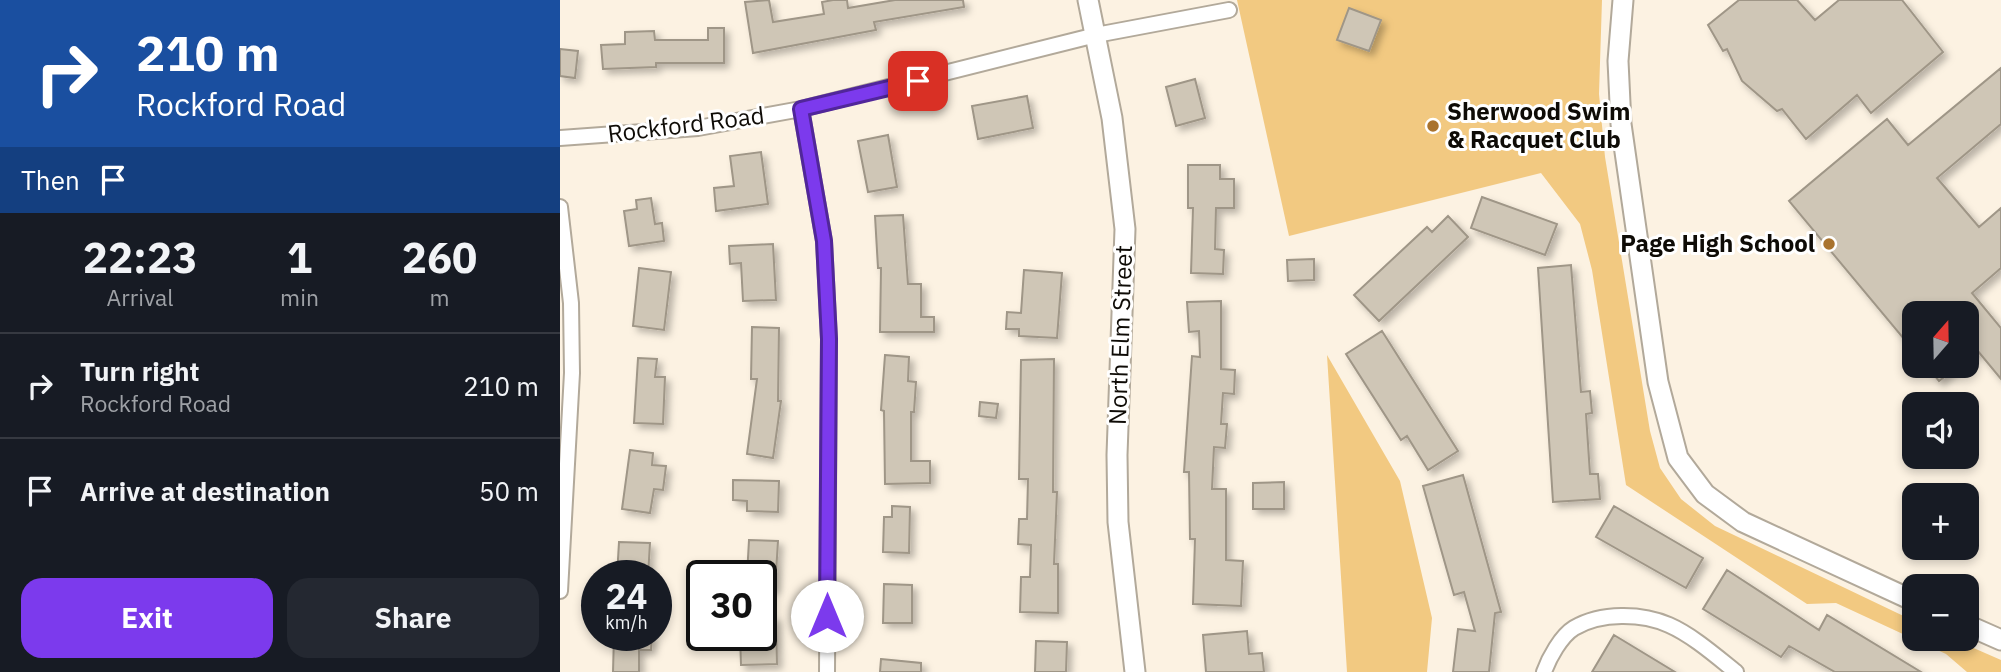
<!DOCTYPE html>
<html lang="en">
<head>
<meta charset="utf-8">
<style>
	:root { --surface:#171b24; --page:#242831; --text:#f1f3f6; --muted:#9ea1a6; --line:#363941; --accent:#7c3aed }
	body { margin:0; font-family:"IBM Plex Sans",sans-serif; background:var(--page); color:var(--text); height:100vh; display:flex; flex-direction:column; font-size:26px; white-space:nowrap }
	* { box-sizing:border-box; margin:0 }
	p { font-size:23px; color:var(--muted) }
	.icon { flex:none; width:38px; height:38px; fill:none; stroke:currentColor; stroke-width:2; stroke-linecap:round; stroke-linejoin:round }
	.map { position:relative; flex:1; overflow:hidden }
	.panel { display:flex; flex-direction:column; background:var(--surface); width:560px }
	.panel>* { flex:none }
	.hud { background:#1a4fa0; color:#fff; overflow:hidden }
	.needle { width:46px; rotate:20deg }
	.tools { position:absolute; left:1342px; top:301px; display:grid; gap:14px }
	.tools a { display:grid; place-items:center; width:77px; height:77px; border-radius:14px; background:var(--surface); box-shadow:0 4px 10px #0003; font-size:35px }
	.speed { position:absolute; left:21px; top:560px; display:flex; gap:14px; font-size:35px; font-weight:700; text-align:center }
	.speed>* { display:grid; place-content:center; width:91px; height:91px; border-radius:50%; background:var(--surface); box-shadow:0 4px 10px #0003; line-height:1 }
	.speed small { font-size:18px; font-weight:400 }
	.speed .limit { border:4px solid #111; border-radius:10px; background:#fff; color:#111 }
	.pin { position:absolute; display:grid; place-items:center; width:60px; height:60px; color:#fff; margin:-30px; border-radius:14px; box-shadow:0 4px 10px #0006 }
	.me { position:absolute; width:77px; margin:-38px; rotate:0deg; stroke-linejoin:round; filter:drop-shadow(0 0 5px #0008) }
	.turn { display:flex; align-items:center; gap:24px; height:147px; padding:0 21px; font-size:32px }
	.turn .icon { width:91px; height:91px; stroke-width:2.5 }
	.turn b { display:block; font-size:49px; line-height:60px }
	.then { display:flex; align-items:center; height:66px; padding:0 21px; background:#0003; gap:14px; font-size:26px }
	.eta { display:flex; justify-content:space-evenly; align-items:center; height:119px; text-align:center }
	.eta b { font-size:42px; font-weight:800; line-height:49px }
	.primary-button { display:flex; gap:14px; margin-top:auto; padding:14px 21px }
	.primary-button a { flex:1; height:80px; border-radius:21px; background:var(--accent); color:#fff; font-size:28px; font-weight:800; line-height:80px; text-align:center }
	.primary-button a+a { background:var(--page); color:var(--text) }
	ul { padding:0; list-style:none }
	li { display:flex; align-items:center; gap:21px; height:105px; padding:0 21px; border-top:2px solid var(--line) }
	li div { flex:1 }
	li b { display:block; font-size:26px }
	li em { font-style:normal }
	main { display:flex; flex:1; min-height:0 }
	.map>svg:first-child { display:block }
	.green { fill:#f2c981 }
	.building { fill:#cfc6b6; stroke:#9f9687; stroke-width:2; filter:url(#shadow) }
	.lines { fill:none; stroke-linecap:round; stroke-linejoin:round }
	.street-casing { stroke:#b2a99a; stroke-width:18 }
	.secondary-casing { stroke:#b2a99a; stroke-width:23 }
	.street { stroke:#fff; stroke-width:14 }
	.secondary { stroke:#fff; stroke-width:19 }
	.route-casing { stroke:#51269a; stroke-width:18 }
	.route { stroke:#7c3aed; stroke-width:12 }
	.poi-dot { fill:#a9732e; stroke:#fff; stroke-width:2.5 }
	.labels { text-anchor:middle; stroke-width:6; stroke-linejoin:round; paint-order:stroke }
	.poi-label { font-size:24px; font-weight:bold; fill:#0e0b06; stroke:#fff; text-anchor:start }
	.street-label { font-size:24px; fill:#0e0b06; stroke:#fff }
</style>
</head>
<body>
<main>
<section class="panel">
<div class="hud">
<div class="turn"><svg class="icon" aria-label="right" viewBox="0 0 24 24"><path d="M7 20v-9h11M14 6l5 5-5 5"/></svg><div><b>210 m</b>Rockford Road</div></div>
<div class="then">Then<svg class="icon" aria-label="arrive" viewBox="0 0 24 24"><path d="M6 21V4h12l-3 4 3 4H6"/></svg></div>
</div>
<div class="eta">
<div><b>22:23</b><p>Arrival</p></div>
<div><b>1</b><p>min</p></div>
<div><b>260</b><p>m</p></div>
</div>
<ul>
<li><svg class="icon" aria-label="right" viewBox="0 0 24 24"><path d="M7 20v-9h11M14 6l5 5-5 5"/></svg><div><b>Turn right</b><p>Rockford Road</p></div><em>210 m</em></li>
<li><svg class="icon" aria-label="arrive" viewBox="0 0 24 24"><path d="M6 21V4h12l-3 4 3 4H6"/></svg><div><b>Arrive at destination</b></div><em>50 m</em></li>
</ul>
<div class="primary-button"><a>Exit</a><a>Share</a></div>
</section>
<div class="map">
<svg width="1441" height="672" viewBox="0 0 1441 672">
	<defs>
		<filter id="shadow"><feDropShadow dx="4.5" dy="4.5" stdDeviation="3.5" flood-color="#0004"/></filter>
	</defs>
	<rect width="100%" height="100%" fill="#fcf2e2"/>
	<path class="green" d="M 677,0 L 1042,0 L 1039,94 L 1045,157 L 1090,431 L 1100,468 L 1121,499 L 1155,526 L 1354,621 L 1354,639 L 1393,639 L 1441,660 L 1441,672 L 1407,672 L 1386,654 L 1276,603 L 1247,604 L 1066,485 L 1032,270 L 1020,224 L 981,173 L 729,236 Z
		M 767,355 L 840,481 L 872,618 L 867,672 L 787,672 Z"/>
	<path class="building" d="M 209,0 L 213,22 L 264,14 L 262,2 L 273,0 L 287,0 L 288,8 L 335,0 L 403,0 L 404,7 L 314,22 L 316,30 L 193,53 L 185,2 Z
		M 1179,0 L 1237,0 L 1255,20 L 1279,0 L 1342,0 L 1383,52 L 1311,113 L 1297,95 L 1246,139 L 1222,109 L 1217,111 L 1182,81 L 1167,49 L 1163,51 L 1148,25 Z
		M 789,8 L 821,20 L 809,51 L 777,40 Z
		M 148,28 L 164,28 L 164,63 L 96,63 L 96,67 L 43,69 L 41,45 L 65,44 L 65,32 L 94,31 L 95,40 L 148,40 Z
		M 0,49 L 18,51 L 15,78 L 0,76 Z
		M 1441,68 L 1441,124 L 1377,178 L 1419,227 L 1441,208 L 1441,268 L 1412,293 L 1441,328 L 1441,379 L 1417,350 L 1407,358 L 1407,313 L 1354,313 L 1354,351 L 1229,201 L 1327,119 L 1348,145 Z
		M 635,79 L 645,118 L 616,126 L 606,87 Z
		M 467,96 L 473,128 L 418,139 L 412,106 Z
		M 328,135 L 337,187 L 308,192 L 298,141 Z
		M 201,152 L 208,204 L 156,211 L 154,188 L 174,186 L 170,156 Z
		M 628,165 L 660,165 L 660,179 L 674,179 L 674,208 L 656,208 L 655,249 L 664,250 L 663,274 L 631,273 L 633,208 L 628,208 Z
		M 922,197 L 997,224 L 985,255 L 911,228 Z
		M 91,198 L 95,224 L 102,223 L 104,241 L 69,246 L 64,211 L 77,209 L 76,200 Z
		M 343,215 L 348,284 L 361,284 L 361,317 L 374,317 L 374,332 L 320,332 L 321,268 L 318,268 L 315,216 Z
		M 888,216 L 908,237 L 819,321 L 794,295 L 867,227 L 872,232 Z
		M 213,244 L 216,300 L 183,301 L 181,263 L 170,264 L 169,246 Z
		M 754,259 L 754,280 L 728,281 L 727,260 Z
		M 1011,265 L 1021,392 L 1030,391 L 1032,413 L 1026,414 L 1030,474 L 1038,474 L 1040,499 L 993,502 L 978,268 Z
		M 79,268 L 111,272 L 104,330 L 73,326 Z
		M 464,270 L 502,273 L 497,338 L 459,336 L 459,329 L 446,329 L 447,312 L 461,313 Z
		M 661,301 L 661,369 L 675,370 L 674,394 L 663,393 L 661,424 L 667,424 L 665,448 L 654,447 L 652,489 L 666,489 L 666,560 L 683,561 L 681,606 L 633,604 L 635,539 L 630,539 L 629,472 L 624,472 L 632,356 L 640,357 L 639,331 L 629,332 L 627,302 Z
		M 192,327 L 219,328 L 218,401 L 221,401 L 213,458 L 187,454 L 197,379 L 191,379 Z
		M 822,331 L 898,451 L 868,470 L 847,436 L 841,440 L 786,354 Z
		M 325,355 L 349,357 L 348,381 L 356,382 L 354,412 L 351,412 L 351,461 L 370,461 L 370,483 L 325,484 L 324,411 L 321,410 Z
		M 78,358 L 97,359 L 95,377 L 105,377 L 103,424 L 74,423 Z
		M 494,359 L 493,492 L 497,492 L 494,564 L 498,564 L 498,613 L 460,612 L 461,577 L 470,577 L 471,545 L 458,544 L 459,519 L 467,519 L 468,479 L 459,479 L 461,360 Z
		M 1367,366 L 1398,366 L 1379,381 Z
		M 420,402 L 438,404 L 436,418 L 419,416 Z
		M 70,450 L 93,453 L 92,465 L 106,466 L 103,490 L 94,489 L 90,513 L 62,509 Z
		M 903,475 L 941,612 L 935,613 L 929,672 L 893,672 L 898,629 L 915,631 L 904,592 L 894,595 L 863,486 Z
		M 173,480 L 219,481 L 218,512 L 187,511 L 187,501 L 173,500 Z
		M 724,482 L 724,509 L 693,509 L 693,483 Z
		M 332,506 L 350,507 L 349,553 L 323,552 L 324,517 L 332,517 Z
		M 1054,506 L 1143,558 L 1126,588 L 1036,537 Z
		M 189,540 L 218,541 L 215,589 L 201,588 L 201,576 L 187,576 Z
		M 59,542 L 90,543 L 88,576 L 57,576 Z
		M 1167,570 L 1259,630 L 1267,615 L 1361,672 L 1275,672 L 1229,646 L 1221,657 L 1143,609 Z
		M 324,584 L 352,585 L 352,623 L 323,623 Z
		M 201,617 L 216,617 L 217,664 L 181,665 L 180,635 L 201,635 Z
		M 687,631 L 689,654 L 702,653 L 704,672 L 646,672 L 643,635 Z
		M 54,635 L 92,635 L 91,650 L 79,650 L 79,672 L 53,672 Z
		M 1054,635 L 1115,672 L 1032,672 Z
		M 476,641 L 507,642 L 506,672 L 475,672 Z
		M 321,659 L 361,663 L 361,672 L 320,672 Z"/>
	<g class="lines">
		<defs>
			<path id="street" d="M 241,109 L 264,241 L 269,339 L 267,672
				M 0,138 L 138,128 L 241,109 L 536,35 L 669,10
				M 0,207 L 11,303 L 12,373 L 0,591
				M 984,672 C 989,658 1001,636 1014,628 C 1041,612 1082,613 1109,625 C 1132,635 1156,656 1176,672"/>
			<path id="secondary" d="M 528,0 L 552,118 L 565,229 L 557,455 L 558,522 L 575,672
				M 1063,0 L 1058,61 L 1061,124 L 1098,382 L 1118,458 L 1145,494 L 1183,522 L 1354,601
				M 1407,625 L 1441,640"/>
		</defs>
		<use href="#street" class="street-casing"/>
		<use href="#secondary" class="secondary-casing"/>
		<use href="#street" class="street"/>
		<use href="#secondary" class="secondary"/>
	</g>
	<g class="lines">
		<defs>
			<path id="route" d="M 267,616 L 269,339 L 264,241 L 241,109 L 358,81"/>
		</defs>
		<use href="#route" class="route-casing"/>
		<use href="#route" class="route"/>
	</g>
	<g class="poi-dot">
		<circle cx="873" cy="126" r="7"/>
		<circle cx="1269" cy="244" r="7"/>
	</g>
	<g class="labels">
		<g class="poi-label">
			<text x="887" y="120">Sherwood Swim<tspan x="887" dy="28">&amp; Racquet Club</tspan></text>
			<text x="1255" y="252" text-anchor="end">Page High School</text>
		</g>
		<g class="street-label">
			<text transform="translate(126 125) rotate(-7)" y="8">Rockford Road</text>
			<text transform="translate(561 335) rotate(-88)" y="8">North Elm Street</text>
		</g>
	</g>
</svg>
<div class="tools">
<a><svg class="needle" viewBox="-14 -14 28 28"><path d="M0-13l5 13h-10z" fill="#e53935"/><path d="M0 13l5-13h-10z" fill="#9ea1a6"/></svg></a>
<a><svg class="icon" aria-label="sound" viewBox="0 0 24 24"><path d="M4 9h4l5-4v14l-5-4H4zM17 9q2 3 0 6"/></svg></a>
<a>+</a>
<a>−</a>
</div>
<div class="speed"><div>24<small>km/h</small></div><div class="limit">30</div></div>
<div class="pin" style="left:358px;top:81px;background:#d93025"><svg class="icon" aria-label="arrive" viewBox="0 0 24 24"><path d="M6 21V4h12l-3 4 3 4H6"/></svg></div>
<svg class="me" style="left:267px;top:616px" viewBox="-20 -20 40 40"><circle r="19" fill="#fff"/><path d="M0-13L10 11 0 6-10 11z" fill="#7c3aed"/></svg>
</div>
</main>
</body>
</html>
